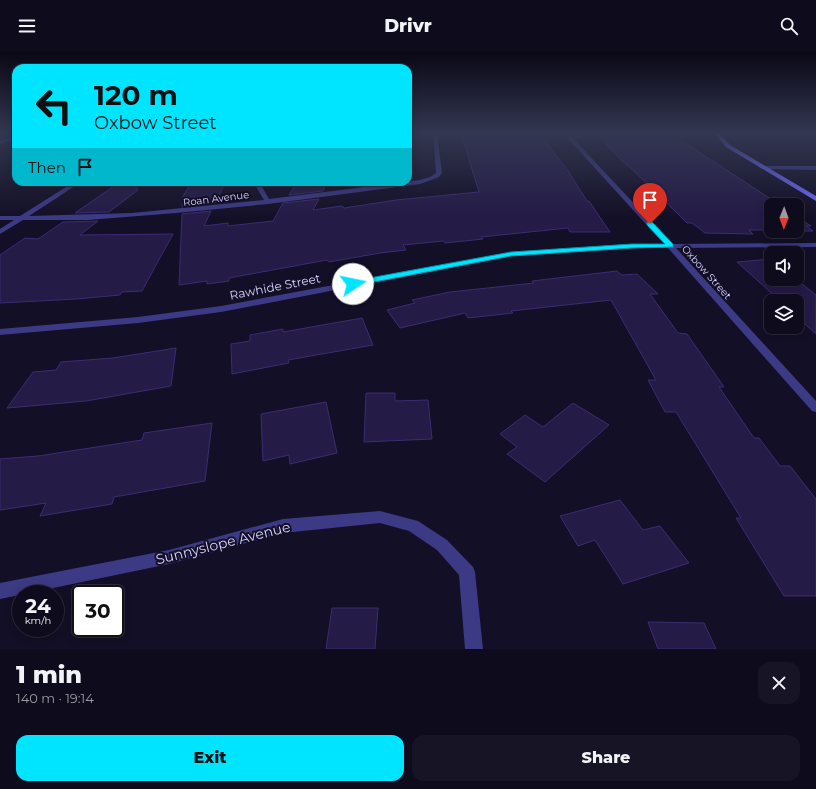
<!DOCTYPE html>
<html lang="en">
<head>
<meta charset="utf-8">
<style>
	:root { --surface:#0e0b1c; --page:#171425; --text:#f1f3f6; --muted:#9b9ba3; --line:#2e2b3b; --accent:#00e5ff }
	body { margin:0; font-family:Montserrat,sans-serif; background:var(--page); color:var(--text); height:100vh; display:flex; flex-direction:column; font-size:15px; white-space:nowrap }
	* { box-sizing:border-box; margin:0 }
	p { font-size:13px; color:var(--muted) }
	.icon { flex:none; width:22px; height:22px; fill:none; stroke:currentColor; stroke-width:2; stroke-linecap:round; stroke-linejoin:round }
	.map { position:relative; height:597px; overflow:hidden }
	.sheet { display:flex; flex-direction:column; background:var(--surface); flex:1 }
	.sheet>* { flex:none }
	.banner { position:absolute; left:12px; top:12px; width:400px; height:122px; border-radius:12px; box-shadow:0 2px 10px #0003,0 0 0 1px var(--line); background:#00e5ff; color:#111; overflow:hidden }
	.needle { width:26px; rotate:181deg }
	.buttons { position:absolute; left:764px; top:146px; display:grid; gap:8px }
	.buttons a { display:grid; place-items:center; width:40px; height:40px; border-radius:8px; background:var(--surface); box-shadow:0 2px 10px #0003,0 0 0 1px var(--line); font-size:20px }
	.speed { position:absolute; left:12px; top:533px; display:flex; gap:8px; font-size:20px; font-weight:700; text-align:center }
	.speed>* { display:grid; place-content:center; width:52px; height:52px; border-radius:50%; background:var(--surface); box-shadow:0 2px 10px #0003,0 0 0 1px var(--line); line-height:1 }
	.speed small { font-size:10px; font-weight:400 }
	.speed .limit { border:2px solid #111; border-radius:6px; background:#fff; color:#111 }
	.pin { position:absolute; display:grid; place-items:center; width:34px; height:34px; color:#fff; margin:-41px -17px; border-radius:50% 50% 50% 0; rotate:-45deg; box-shadow:0 0 4px #0007 }
	.pin .icon { rotate:45deg }
	.me { position:absolute; width:44px; margin:-22px; rotate:79deg; stroke-linejoin:round; filter:drop-shadow(0 0 3px #0008) }
	.turn { display:flex; align-items:center; gap:14px; height:84px; padding:0 16px; font-size:18px }
	.turn .icon { width:52px; height:52px; stroke-width:2.5 }
	.turn b { display:block; font-size:28px; line-height:34px }
	.then { display:flex; align-items:center; height:38px; padding:0 16px; background:#0003; gap:8px; font-size:15px }
	.round { display:grid; place-items:center; flex:none; width:42px; height:42px; border-radius:12px; background:var(--page) }
	.head { display:flex; align-items:center; justify-content:space-between; height:68px; padding:0 16px }
	h1 { font-size:24px; font-weight:800; line-height:30px }
	.action { display:flex; gap:8px; margin-top:auto; padding:8px 16px }
	.action a { flex:1; height:46px; border-radius:12px; background:var(--accent); color:#111; font-size:16px; font-weight:800; line-height:46px; text-align:center }
	.action a+a { background:var(--page); color:var(--text) }
	header { display:flex; justify-content:space-between; align-items:center; height:52px; padding:0 16px; background:var(--surface); font-size:18px; font-weight:800 }
	.map>svg:first-child { display:block }
	.building { fill:#241b47; stroke:#3b2d73 }
	.lines { fill:none; stroke-linecap:round; stroke-linejoin:round }
	.lane { fill:#3d3a85; fill-rule:evenodd }
	.street { fill:#3d3a85; fill-rule:evenodd }
	.secondary { fill:#6f6bff; fill-rule:evenodd }
	.route { fill:#00e5ff; stroke:#0095a6 }
	.labels { text-anchor:middle; stroke-width:4; stroke-linejoin:round; paint-order:stroke }
	.far-street-label { font-size:10px; fill:#d9d4ff; stroke:#130f26 }
	.street-label { font-size:12px; fill:#d9d4ff; stroke:#130f26 }
	.near-street-label { font-size:14px; fill:#d9d4ff; stroke:#130f26 }
</style>
</head>
<body>
<header><svg class="icon" aria-label="menu" viewBox="0 0 24 24"><path d="M4 6h16M4 12h16M4 18h16"/></svg>Drivr<svg class="icon" aria-label="search" viewBox="0 0 24 24"><circle cx="10" cy="10" r="6"/><path d="M15 15l6 6"/></svg></header>
<div class="map">
<svg width="816" height="597" viewBox="0 0 816 597">
	<rect width="100%" height="100%" fill="#130f26"/>
	<path class="building" d="M 461,81 L 539,81 L 568,119 L 587,149 L 589,149 L 610,180 L 570,180 L 568,176 L 481,185 L 483,187 L 445,191 L 443,189 L 403,193 L 406,198 L 380,201 L 329,210 L 327,208 L 229,226 L 229,229 L 207,232 L 207,229 L 179,233 L 182,162 L 211,159 L 204,174 L 228,171 L 228,174 L 273,169 L 283,151 L 319,147 L 313,158 L 342,154 L 344,156 L 396,148 L 479,140 Z
		M 596,81 L 670,81 L 780,153 L 771,153 L 771,178 L 749,178 L 753,182 L 705,181 L 692,171 L 687,171 L 631,116 L 622,109 Z
		M 120,130 L 132,130 L 138,138 L 109,160 L 75,161 Z
		M 192,130 L 226,130 L 215,151 L 182,155 L 183,144 Z
		M 297,130 L 327,130 L 323,139 L 289,143 Z
		M 797,165 L 811,174 L 806,174 L 813,179 L 797,179 Z
		M 98,169 L 80,183 L 173,182 L 142,239 L 122,240 L 120,243 L 77,247 L 0,251 L 0,203 L 25,186 L 38,187 L 63,170 Z
		M 771,207 L 771,227 L 796,227 L 816,243 L 816,282 L 797,265 L 797,249 L 780,249 L 737,210 Z
		M 617,219 L 622,223 L 637,222 L 658,242 L 650,242 L 678,281 L 687,282 L 724,335 L 719,335 L 754,386 L 759,386 L 780,414 L 790,414 L 816,447 L 816,544 L 784,544 L 736,466 L 741,466 L 676,360 L 665,360 L 648,328 L 656,328 L 611,248 L 511,259 L 513,261 L 468,266 L 465,261 L 400,276 L 387,258 L 415,251 L 412,248 L 450,240 L 534,231 L 532,229 Z
		M 362,266 L 373,293 L 288,308 L 289,311 L 232,322 L 231,292 L 250,289 L 250,283 L 283,277 L 283,280 Z
		M 176,296 L 171,334 L 86,349 L 7,356 L 33,320 L 56,318 L 61,310 L 113,306 Z
		M 366,341 L 395,341 L 395,349 L 428,348 L 432,387 L 364,390 Z
		M 326,350 L 337,401 L 290,412 L 289,403 L 263,409 L 261,362 Z
		M 573,351 L 609,373 L 545,430 L 507,402 L 517,395 L 500,382 L 525,363 L 543,375 Z
		M 212,371 L 205,429 L 114,445 L 112,452 L 40,464 L 46,451 L 0,458 L 0,407 L 38,404 L 142,388 L 144,381 Z
		M 620,448 L 643,478 L 660,474 L 689,511 L 623,532 L 595,488 L 578,494 L 560,464 Z
		M 332,556 L 378,556 L 375,597 L 326,597 Z
		M 648,570 L 704,571 L 716,597 L 658,597 Z"/>
	<g class="lines">
		<path class="lane" d="M 760,114 L 816,114 L 816,118 L 762,117 L 759,115 Z"/>
		<path class="street" d="M 433,81 L 437,81 L 442,121 L 439,125 L 420,132 L 268,152 L 176,161 L 88,168 L 23,168 L 0,182 L 0,177 L 14,168 L 0,168 L 0,164 L 20,164 L 74,130 L 81,130 L 29,164 L 132,161 L 264,148 L 255,133 L 256,130 L 262,130 L 261,133 L 269,147 L 420,128 L 430,125 L 436,121 Z
			M 563,81 L 568,81 L 672,192 L 816,191 L 816,195 L 676,196 L 816,349 L 816,360 L 812,359 L 668,196 L 632,196 L 511,204 L 221,260 L 138,271 L 0,283 L 0,277 L 138,265 L 221,254 L 511,200 L 632,192 L 664,192 Z
			M 16,84 L 16,87 L 0,92 L 0,89 Z
			M 380,459 L 418,469 L 447,488 L 473,515 L 475,520 L 483,597 L 465,597 L 459,523 L 437,498 L 409,479 L 380,471 L 283,481 L 169,512 L 0,547 L 0,531 L 169,498 L 283,467 Z"/>
		<path class="secondary" d="M 714,81 L 719,81 L 730,93 L 816,144 L 816,149 L 726,95 Z"/>
	</g>
	<linearGradient id="sky" x2="0" y2="1"><stop stop-color="#0a0815"/><stop offset="0.49" stop-color="#333752"/><stop offset="1" stop-color="#333752" stop-opacity="0"/></linearGradient>
	<rect width="816" height="165" fill="url(#sky)"/>
	<path class="route" d="M 647,170 L 652,170 L 673,192 L 673,195 L 632,196 L 511,204 L 353,234 L 349,232 L 353,229 L 511,200 L 632,192 L 665,192 L 647,173 Z"/>
	<g class="labels">
		<g class="far-street-label">
			<text transform="translate(216 146) rotate(-7)" y="4">Roan Avenue</text>
			<text transform="translate(707 220) rotate(48)" y="4">Oxbow Street</text>
		</g>
		<g class="street-label">
			<text transform="translate(275 235) rotate(-11)" y="4">Rawhide Street</text>
		</g>
		<g class="near-street-label">
			<text transform="translate(223 491) rotate(-14)" y="5">Sunnyslope Avenue</text>
		</g>
	</g>
</svg>
<div class="buttons">
<a><svg class="needle" viewBox="-14 -14 28 28"><path d="M0-13l5 13h-10z" fill="#e53935"/><path d="M0 13l5-13h-10z" fill="#9b9ba3"/></svg></a>
<a><svg class="icon" aria-label="sound" viewBox="0 0 24 24"><path d="M4 9h4l5-4v14l-5-4H4zM17 9q2 3 0 6"/></svg></a>
<a><svg class="icon" aria-label="layers" viewBox="0 0 24 24"><path d="M12 4l9 5-9 5-9-5zM3 14l9 5 9-5"/></svg></a>
</div>
<div class="speed"><div>24<small>km/h</small></div><div class="limit">30</div></div>
<div class="pin" style="left:650px;top:172px;background:#d93025"><svg class="icon" aria-label="arrive" viewBox="0 0 24 24"><path d="M6 21V4h12l-3 4 3 4H6"/></svg></div>
<svg class="me" style="left:353px;top:232px" viewBox="-20 -20 40 40"><circle r="19" fill="#fff"/><path d="M0-13L10 11 0 6-10 11z" fill="#00e5ff"/></svg>
<div class="banner">
<div class="turn"><svg class="icon" aria-label="left" viewBox="0 0 24 24"><path d="M17 20v-9H6M10 6l-5 5 5 5"/></svg><div><b>120 m</b>Oxbow Street</div></div>
<div class="then">Then<svg class="icon" aria-label="arrive" viewBox="0 0 24 24"><path d="M6 21V4h12l-3 4 3 4H6"/></svg></div>
</div>
</div>
<section class="sheet">
<div class="head"><div><h1>1 min</h1><p>140 m · 19:14</p></div><a class="round"><svg class="icon" aria-label="close" viewBox="0 0 24 24"><path d="M6 6l12 12M18 6L6 18"/></svg></a></div>
<div class="action"><a>Exit</a><a>Share</a></div>
</section>
</body>
</html>
